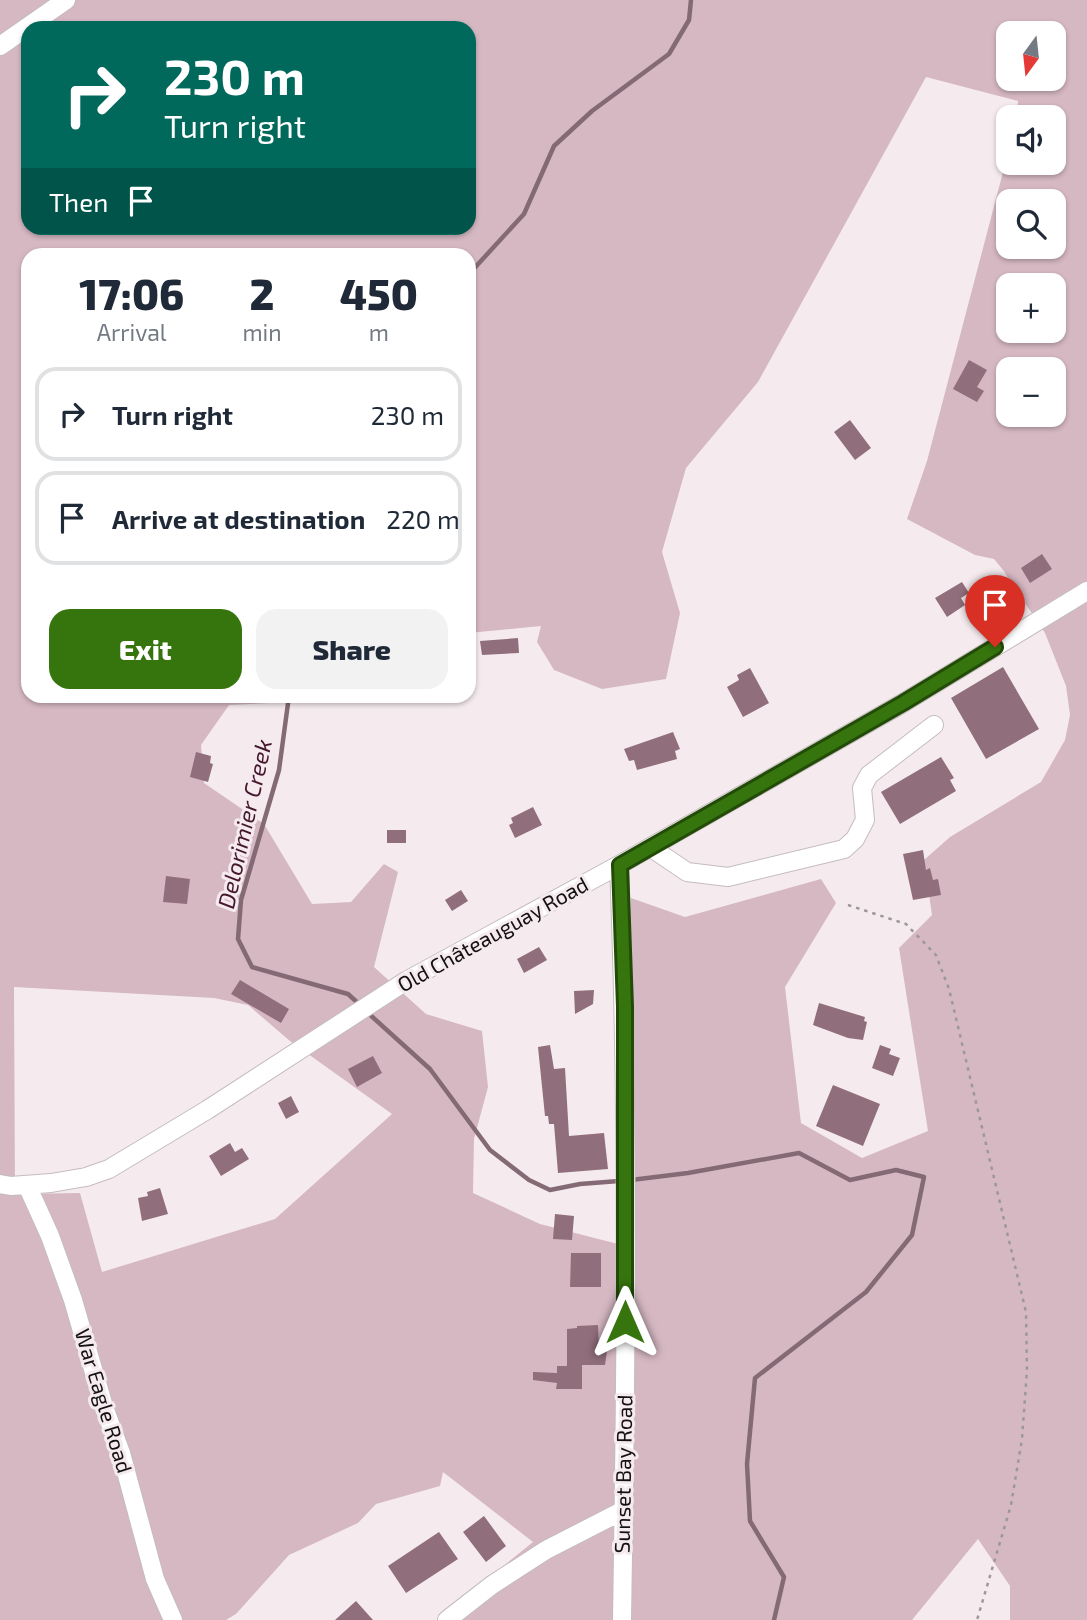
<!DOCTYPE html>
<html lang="en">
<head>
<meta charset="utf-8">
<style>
	:root { --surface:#fff; --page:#f2f2f3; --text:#1f2937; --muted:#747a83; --line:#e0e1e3; --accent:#36740d }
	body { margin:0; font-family:"Exo 2",sans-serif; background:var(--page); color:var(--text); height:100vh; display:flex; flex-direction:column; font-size:26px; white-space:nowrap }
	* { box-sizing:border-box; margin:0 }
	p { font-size:23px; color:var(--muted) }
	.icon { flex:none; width:38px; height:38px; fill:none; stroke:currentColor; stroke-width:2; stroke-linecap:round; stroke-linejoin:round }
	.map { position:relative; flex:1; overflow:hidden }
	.drawer { position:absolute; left:21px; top:248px; width:455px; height:455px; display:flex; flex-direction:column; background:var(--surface); border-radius:21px; box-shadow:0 2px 5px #0004 }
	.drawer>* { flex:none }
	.top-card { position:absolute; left:21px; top:21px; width:455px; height:214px; border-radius:21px; box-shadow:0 2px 5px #0004; background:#00695c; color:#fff; overflow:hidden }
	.needle { width:46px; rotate:195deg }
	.fabs { position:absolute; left:996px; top:21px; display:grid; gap:14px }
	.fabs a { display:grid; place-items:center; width:70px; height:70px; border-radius:14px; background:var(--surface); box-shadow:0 2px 5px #0004; font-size:35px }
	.pin { position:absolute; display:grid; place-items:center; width:60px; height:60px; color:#fff; margin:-72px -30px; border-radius:50% 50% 50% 0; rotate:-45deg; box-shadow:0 0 7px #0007 }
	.pin .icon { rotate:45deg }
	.me { position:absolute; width:77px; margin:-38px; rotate:0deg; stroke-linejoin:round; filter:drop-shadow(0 0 5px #0008) }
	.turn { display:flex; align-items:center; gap:24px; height:147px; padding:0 28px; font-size:32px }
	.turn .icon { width:91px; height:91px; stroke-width:2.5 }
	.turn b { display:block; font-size:49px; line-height:60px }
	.then { display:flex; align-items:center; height:66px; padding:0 28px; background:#0003; gap:14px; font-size:26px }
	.eta { display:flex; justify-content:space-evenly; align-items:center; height:119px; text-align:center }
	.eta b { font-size:42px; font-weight:800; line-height:49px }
	.cta { display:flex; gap:14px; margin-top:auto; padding:14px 28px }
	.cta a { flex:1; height:80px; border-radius:21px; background:var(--accent); color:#fff; font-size:28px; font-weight:800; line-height:80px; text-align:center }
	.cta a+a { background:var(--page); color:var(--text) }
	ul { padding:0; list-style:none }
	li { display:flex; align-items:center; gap:21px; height:94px; margin:0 14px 10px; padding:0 14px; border:4px solid var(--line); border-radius:21px }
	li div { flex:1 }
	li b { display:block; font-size:26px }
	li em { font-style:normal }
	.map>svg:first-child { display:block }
	.green { fill:#d6b8c3; fill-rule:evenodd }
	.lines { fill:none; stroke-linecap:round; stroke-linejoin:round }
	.stream { stroke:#846a74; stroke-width:4.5 }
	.building { fill:#906e7c }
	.minor-casing { stroke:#c5bcbf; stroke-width:20 }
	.path { stroke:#9e9799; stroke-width:2.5; stroke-dasharray:3.5 5; stroke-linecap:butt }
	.minor { stroke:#fff; stroke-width:18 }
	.route-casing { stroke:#234b08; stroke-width:18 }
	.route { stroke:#36740d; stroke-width:12 }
	.labels { text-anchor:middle; stroke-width:6; stroke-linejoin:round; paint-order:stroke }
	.street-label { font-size:21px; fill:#141112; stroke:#f5ebef }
	.water-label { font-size:23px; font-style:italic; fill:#45172d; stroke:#f5ebef }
</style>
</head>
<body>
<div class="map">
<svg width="1087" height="1620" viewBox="0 0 1087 1620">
	<rect width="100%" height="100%" fill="#f5ebef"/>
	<path class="green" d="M 0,0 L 1087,0 L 1087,1620 L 1010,1620 L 1010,1586 L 978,1539 L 912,1620 L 437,1620 L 533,1542 L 443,1472 L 440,1486 L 376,1504 L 358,1523 L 289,1555 L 236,1614 L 226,1620 L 0,1620 ZM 28,28 L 469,28 L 469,228 L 28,228 ZM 1008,33 L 1054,33 L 1054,79 L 1008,79 ZM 926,77 L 1018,101 L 1017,117 L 1054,117 L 1054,163 L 1008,163 L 1008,153 L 927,461 L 907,519 L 975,555 L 994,559 L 1003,570 L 1045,633 L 1066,686 L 1070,715 L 1065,740 L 1041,782 L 950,837 L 924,860 L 932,915 L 899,948 L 928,1131 L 862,1158 L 801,1123 L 785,987 L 836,903 L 821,879 L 685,917 L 631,898 L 618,1244 L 540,1224 L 473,1193 L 474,1139 L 488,1087 L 482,1031 L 426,1014 L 374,967 L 398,872 L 384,864 L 351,902 L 312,904 L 264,824 L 204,783 L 201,745 L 229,705 L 290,702 L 304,697 L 28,696 L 28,256 L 469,256 L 469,633 L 541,626 L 537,642 L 554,670 L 602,689 L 666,679 L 680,613 L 662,552 L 686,468 L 758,382 ZM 1008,201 L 1054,201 L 1054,247 L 1008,247 ZM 1008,285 L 1054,285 L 1054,331 L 1008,331 ZM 1008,369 L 1054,369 L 1054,415 L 1008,415 ZM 14,987 L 214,998 L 248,1005 L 290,1041 L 392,1114 L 275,1219 L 102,1272 L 80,1193 L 15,1194 Z"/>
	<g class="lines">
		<path class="stream" d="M 469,274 L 524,214 L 554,146 L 592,111 L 669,54 L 689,20 L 691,0
			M 289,696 L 279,770 L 241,900 L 238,939 L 252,967 L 348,994 L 359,1004
			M 368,1013 L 430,1069 L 490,1150 L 529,1180 L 550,1190 L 580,1184 L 619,1181
			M 631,1180 L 688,1173 L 799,1153 L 850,1180 L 896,1170 L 924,1177 L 912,1235 L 866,1292 L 755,1378 L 747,1464 L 750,1521 L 784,1577 L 774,1620"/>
	</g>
	<path class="building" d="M 969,360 L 987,370 L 977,387 L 984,391 L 977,402 L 953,389 Z
		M 850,420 L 871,448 L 855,460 L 834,432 Z
		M 1042,554 L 1052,569 L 1030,583 L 1021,568 Z
		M 962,582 L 969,593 L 961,598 L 965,605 L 947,617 L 935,598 Z
		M 518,638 L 519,653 L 482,655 L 480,641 Z
		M 1003,667 L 1039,729 L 986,759 L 951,698 Z
		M 750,668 L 769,703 L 743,717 L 727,687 L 739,680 L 737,675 Z
		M 673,732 L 680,749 L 675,751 L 677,759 L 637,770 L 634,760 L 629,761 L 624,749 Z
		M 196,752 L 211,756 L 210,763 L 213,764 L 208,782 L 190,777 Z
		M 941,757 L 954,778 L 950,780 L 956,791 L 900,824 L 881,792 Z
		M 533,807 L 542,825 L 515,838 L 509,825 L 513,823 L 511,818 Z
		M 387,830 L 406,830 L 406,843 L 387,843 Z
		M 923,850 L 926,870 L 930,868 L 933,880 L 938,879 L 941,895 L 913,900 L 903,854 Z
		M 166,876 L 190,879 L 187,904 L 163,902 Z
		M 461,890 L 468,901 L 452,911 L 445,900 Z
		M 539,947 L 547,960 L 524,973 L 517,959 Z
		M 240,980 L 289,1009 L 281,1023 L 231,994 Z
		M 594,990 L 593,1004 L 575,1014 L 574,991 Z
		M 819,1003 L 865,1017 L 864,1021 L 867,1022 L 863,1040 L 848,1038 L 813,1025 Z
		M 550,1045 L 554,1069 L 565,1068 L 569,1136 L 604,1133 L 608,1169 L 558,1173 L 554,1124 L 549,1124 L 548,1116 L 545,1116 L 538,1047 Z
		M 880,1045 L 891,1049 L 889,1054 L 900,1058 L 893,1076 L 872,1068 Z
		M 373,1056 L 382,1073 L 357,1087 L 348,1069 Z
		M 833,1085 L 880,1104 L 863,1146 L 816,1126 Z
		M 291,1096 L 299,1112 L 286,1119 L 278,1103 Z
		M 230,1143 L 235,1152 L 242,1148 L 249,1159 L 221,1176 L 209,1156 Z
		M 160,1188 L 168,1214 L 142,1221 L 138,1198 L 148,1196 L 147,1192 Z
		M 555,1214 L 574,1216 L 572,1240 L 553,1239 Z
		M 571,1253 L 601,1253 L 601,1287 L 570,1287 Z
		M 598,1325 L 599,1350 L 607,1351 L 605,1365 L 582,1365 L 582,1389 L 556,1389 L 557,1383 L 533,1380 L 533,1372 L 557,1373 L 557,1366 L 567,1366 L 567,1329 L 577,1328 L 577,1326 Z
		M 484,1516 L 506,1546 L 486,1562 L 463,1532 Z
		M 439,1532 L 458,1559 L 406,1593 L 388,1566 Z
		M 356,1601 L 373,1620 L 335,1620 Z"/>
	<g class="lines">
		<defs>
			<path id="minor" d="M 0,46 L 66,0
				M 650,847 L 687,872 L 728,877 L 844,849 L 855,839 L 865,820 L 862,788 L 869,775 L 934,725
				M 619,865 C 629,1117 626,1368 622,1620
				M 0,1184 L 11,1186 L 51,1183 L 86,1177 L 109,1169 L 207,1110 L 406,981 L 619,865 L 903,703 L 1087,591
				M 27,1185 L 50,1236 L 73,1300 L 104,1407 L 121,1453 L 155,1579 L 173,1620
				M 447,1620 L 492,1585 L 546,1550 L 624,1510"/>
		</defs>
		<use href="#minor" class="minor-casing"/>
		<path class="path" d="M 848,905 L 906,924 L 936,955 L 949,989 L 1026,1312 L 1027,1370 L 1022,1439 L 1011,1505 L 977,1620"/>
		<use href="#minor" class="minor"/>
	</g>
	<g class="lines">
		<defs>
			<path id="route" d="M 625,1322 L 625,1007 L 620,865 L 903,703 L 995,647"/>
		</defs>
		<use href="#route" class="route-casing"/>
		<use href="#route" class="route"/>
	</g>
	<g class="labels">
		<g class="street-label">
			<text transform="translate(493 935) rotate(-29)" y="7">Old Châteauguay Road</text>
			<text transform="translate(103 1401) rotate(73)" y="7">War Eagle Road</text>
			<text transform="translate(624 1474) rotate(-89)" y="7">Sunset Bay Road</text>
		</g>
		<g class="water-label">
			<text transform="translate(245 824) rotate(-77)" y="8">Delorimier Creek</text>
		</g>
	</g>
</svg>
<div class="fabs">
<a><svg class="needle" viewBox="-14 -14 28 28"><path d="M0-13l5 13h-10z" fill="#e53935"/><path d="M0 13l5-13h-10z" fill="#747a83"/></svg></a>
<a><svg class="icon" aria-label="sound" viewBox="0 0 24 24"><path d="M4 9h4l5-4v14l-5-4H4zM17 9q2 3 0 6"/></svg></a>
<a><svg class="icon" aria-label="search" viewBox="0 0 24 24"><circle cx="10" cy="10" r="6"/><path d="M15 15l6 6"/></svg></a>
<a>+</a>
<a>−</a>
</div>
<div class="pin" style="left:995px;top:647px;background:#d93025"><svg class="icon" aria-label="arrive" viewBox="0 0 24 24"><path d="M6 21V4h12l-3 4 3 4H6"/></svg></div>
<svg class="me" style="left:625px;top:1322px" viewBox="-20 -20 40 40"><path d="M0-17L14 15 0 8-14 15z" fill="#36740d" stroke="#fff" stroke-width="4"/></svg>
<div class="top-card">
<div class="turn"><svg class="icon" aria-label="right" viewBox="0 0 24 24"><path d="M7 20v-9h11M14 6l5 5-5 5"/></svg><div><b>230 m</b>Turn right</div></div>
<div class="then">Then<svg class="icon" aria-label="arrive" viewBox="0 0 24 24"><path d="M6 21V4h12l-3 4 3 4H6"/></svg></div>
</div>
<section class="drawer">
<div class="eta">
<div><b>17:06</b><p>Arrival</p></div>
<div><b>2</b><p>min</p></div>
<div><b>450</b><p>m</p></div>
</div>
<ul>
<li><svg class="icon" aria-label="right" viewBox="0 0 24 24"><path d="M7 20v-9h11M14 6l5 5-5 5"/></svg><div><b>Turn right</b></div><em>230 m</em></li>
<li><svg class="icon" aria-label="arrive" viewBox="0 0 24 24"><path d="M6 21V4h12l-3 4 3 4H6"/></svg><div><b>Arrive at destination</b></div><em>220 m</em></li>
</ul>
<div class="cta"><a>Exit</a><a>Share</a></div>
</section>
</div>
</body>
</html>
